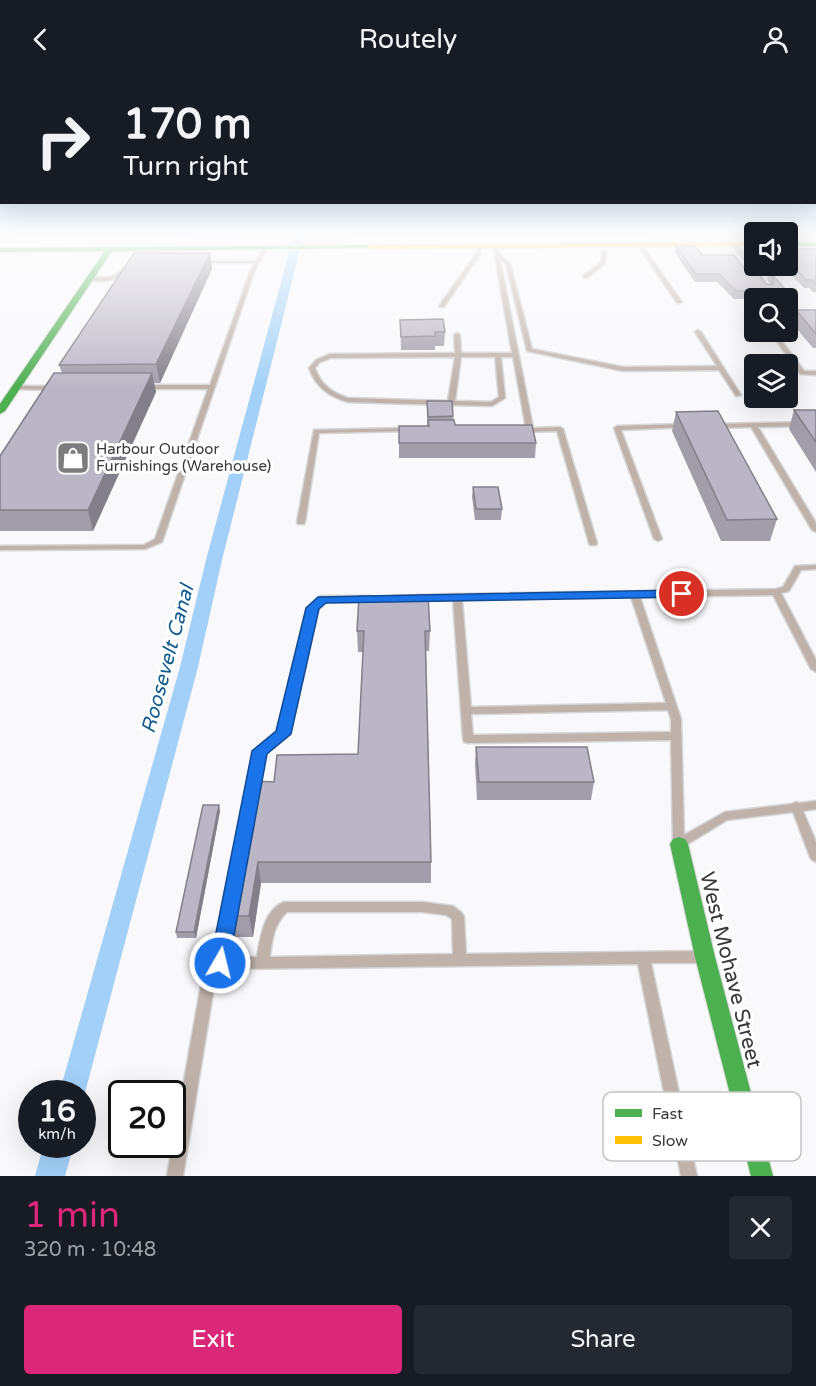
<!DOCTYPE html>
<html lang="en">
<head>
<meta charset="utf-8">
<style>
	:root { --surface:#171b24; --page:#242831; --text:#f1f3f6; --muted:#9ea1a6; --accent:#db2777 }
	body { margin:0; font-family:"Varela Round",sans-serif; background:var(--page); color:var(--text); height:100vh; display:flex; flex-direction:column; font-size:22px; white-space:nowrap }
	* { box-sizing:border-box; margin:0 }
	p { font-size:20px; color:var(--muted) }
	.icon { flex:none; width:33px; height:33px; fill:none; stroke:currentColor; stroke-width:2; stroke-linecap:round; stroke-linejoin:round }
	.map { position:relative; height:1098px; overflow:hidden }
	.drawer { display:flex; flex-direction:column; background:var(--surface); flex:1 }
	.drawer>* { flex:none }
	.top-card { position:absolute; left:0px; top:0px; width:816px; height:126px; box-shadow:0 6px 24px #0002; background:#171b24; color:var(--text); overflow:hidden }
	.fabs { position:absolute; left:744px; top:144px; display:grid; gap:12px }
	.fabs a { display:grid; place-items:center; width:54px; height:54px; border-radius:6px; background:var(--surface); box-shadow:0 6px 24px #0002; font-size:30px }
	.speed { position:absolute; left:18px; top:1002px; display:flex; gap:12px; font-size:30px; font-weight:700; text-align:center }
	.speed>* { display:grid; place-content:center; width:78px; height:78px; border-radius:50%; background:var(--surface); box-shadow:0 6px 24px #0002; line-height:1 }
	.speed small { font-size:15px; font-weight:400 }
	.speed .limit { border:3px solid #111; border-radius:9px; background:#fff; color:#111 }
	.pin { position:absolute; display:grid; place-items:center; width:51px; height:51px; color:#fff; margin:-26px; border:3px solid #fff; border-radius:50%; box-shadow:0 2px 6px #0007 }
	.me { position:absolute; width:66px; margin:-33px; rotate:8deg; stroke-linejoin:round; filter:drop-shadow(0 0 4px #0008) }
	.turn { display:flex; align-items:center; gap:21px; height:126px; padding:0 24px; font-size:27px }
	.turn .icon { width:78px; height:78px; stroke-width:2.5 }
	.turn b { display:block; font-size:42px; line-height:51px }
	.round { display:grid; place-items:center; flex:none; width:63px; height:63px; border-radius:6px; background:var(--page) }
	.overview { display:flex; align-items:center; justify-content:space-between; height:102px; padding:0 24px }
	h1 { font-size:36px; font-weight:600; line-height:45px; color:var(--accent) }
	.button { display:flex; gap:12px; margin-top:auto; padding:12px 24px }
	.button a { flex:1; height:69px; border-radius:6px; background:var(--accent); color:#fff; font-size:24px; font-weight:600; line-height:69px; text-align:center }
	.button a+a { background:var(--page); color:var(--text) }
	header { display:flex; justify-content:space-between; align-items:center; height:78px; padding:0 24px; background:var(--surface); font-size:27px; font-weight:600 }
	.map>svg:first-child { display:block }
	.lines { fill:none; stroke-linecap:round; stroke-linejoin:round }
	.stream { stroke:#a3d0f8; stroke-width:3 }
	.canal { fill:#a3d0f8; fill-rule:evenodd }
	.lane-casing { stroke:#d6d6d7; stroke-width:3 }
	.fast-casing { stroke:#d6d6d7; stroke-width:2 }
	.slow-casing { stroke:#d6d6d7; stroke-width:2 }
	.lane { fill:#beb2aa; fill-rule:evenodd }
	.fast { fill:#4caf50; fill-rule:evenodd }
	.slow { fill:#ffc107; fill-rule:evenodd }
	.wall { fill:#a19da9 }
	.shaded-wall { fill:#837f8a }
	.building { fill:#bbb6c5; stroke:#837f8a; stroke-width:1.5 }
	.route { fill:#1a73e8; stroke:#114b97; stroke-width:1.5 }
	.labels { text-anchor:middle; stroke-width:6; stroke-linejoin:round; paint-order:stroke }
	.far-poi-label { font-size:15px; fill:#39383a; stroke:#fff; text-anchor:start }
	.water-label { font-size:20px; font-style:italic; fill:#125b8e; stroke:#fff }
	.near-street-label { font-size:21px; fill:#39383a; stroke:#fff }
	.key { fill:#fff; stroke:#c4c3c4; stroke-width:1.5 }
	.key-label { font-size:16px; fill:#39383a }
</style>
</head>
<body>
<header><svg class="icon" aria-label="back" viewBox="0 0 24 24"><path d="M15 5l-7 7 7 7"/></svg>Routely<svg class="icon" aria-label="person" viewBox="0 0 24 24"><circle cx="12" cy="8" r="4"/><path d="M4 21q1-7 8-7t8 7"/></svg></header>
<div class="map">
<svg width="816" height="1098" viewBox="0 0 816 1098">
	<rect width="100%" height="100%" fill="#f9f8fb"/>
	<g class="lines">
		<path class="stream" d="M 0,157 L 245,158
			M 354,157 L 644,156"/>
		<path class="canal" d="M 294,156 L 304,156 L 222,482 L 198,589 L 82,1026 L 82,1016 L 59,1016 L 180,589 L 206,482 Z
			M 44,1066 L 74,1066 L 65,1098 L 35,1098 Z"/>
		<defs>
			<path id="lane" d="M 732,165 L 736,165 L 764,201 L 764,203 L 760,203 L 732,167 Z
				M 477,167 L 481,168 L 480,176 L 444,229 L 440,229 L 439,228 L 476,176 Z
				M 495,167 L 497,168 L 499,176 L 510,185 L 532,271 L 623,289 L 717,288 L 695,254 L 698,252 L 701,254 L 741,317 L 736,318 L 719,292 L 623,293 L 527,273 L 506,186 L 500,181 L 533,350 L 560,349 L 563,351 L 597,465 L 596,467 L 590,467 L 589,465 L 557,353 L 524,354 L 521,352 L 526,350 L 513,279 L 501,279 L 505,320 L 492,328 L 454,327 L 451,329 L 448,327 L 348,324 C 328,318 316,309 309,290 L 316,282 L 330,276 L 455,275 L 454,257 L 457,255 L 460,257 L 461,275 L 512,275 L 493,168 ZM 455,279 L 448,323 L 348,320 C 332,315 321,307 315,290 L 320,284 L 331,280 ZM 461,279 L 495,279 L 499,319 L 491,324 L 455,323 Z
				M 264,169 L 268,170 L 254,194 L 162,464 L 145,471 L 0,472 L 0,468 L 144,467 L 155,461 L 208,311 L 143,311 L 140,309 L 143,307 L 210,307 L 250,194 L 255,185 L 200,185 L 198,184 L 200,183 L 256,183 Z
				M 641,171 L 645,171 L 682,224 L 681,225 L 677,225 L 641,172 Z
				M 604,172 L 606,173 L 605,186 L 587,200 L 583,200 L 583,198 L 601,184 L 602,173 Z
				M 124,190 L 128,191 C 119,203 101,206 87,201 L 90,199 C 104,200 115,201 124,190 Z
				M 816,238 L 816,242 L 788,243 L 788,239 Z
				M 770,254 L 775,254 L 804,293 L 816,293 L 816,297 L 800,296 Z
				M 16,308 L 54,308 L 57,310 L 54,312 L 14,311 L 14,309 Z
				M 816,344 L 816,348 L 758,349 L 816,445 L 816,454 L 812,452 L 751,349 L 713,350 L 710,348 L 713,346 Z
				M 685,346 L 688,348 L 687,349 L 621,352 L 662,461 L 658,463 L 654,461 L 614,350 L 617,348 Z
				M 408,350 L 410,351 L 410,353 L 319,355 L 305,444 L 304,446 L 298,446 L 297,444 L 314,352 Z
				M 816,487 L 816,491 L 801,492 L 789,513 L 781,515 L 816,582 L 816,594 L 811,591 L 773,517 L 640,519 L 681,641 L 684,757 L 725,734 L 792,726 L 796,724 L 799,725 L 816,723 L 816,731 L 803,733 L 816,764 L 816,784 L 812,782 L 810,779 L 793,734 L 727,742 L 683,769 L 679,771 L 675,769 L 673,766 L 671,662 L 468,665 L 464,664 L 463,661 L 453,522 L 417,523 L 413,520 L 417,517 L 457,516 L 776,511 L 783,509 L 795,488 ZM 631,519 L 666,625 L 471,629 L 462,522 ZM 668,632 L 671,641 L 671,654 L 473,657 L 471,636 Z
				M 322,518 L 370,518 L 374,521 L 370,524 L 324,524 L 317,531 L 288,655 L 265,675 L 228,879 L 257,879 C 260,860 264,832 284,824 L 422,824 L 453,828 L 462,835 L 464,839 L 466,876 L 700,873 L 705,875 L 706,879 L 705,883 L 700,885 L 651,885 L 697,1098 L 681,1098 L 638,886 L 223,891 L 215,903 L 183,1098 L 167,1098 L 202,901 L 214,883 L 255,673 L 278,653 L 309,530 L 319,519 ZM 287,834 L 422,834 L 446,837 L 452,841 L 453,876 L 270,879 C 272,862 274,846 287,834 Z"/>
			<path id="fast" d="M 788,164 L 816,164 L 816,168 L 788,168 Z
				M 371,167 L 375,169 L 373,170 L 112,173 L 5,333 L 0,336 L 0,326 L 105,173 L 0,174 L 0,170 Z
				M 679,759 L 685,761 L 688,766 L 715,879 L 773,1098 L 751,1098 L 695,879 L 670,766 L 673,761 Z"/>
			<path id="slow" d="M 754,164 L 754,168 L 371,171 L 367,169 L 371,167 Z"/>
		</defs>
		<use href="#lane" class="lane-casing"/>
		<use href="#fast" class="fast-casing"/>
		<use href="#slow" class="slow-casing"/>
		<use href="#lane" class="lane"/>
		<use href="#fast" class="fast"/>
		<use href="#slow" class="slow"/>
	</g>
	<path class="wall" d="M 676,168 L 747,193 L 766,206 L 770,206 L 767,200 L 769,193 L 793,220 L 791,228 L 788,228 L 788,220 L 734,221 L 717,204 L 695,204 L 675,175 Z
		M 788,171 L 816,171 L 816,214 L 813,214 L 809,210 L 804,210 L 783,188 L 788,188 Z
		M 212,191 L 160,305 L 154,305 L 156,314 L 93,453 L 0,453 L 0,378 L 62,295 L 59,287 Z
		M 796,232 L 816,232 L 816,270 L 813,270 L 792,245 Z
		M 400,242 L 445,254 L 444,268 L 435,268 L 435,272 L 401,272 Z
		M 427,323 L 453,338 L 455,347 L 536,365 L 535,380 L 399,380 L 399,348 L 427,348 Z
		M 794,332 L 816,332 L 816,394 L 789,351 Z
		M 676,334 L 777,441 L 770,463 L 721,463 L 672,353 Z
		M 473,409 L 502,431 L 501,442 L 475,442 L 472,419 Z
		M 357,553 L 430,553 L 429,573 L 426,573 L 431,784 L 431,805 L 261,805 L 253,859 L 234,859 L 229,838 L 274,704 L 358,676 L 363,574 L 358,574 Z
		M 476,669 L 594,704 L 591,722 L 477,722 L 475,687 Z
		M 220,733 L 196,860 L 177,860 L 176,854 Z"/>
	<path class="shaded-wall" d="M 210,175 L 212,191 L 160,305 L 156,286 Z
		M 152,295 L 156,314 L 93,453 L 88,432 Z
		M 219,727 L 220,733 L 196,860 L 194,854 Z
		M 258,784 L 261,805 L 253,859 L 249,838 Z"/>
	<path class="building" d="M 676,168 L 695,168 L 702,177 L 734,177 L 747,193 L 756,193 L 766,206 L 772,207 L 774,202 L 769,193 L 793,220 L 772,220 L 766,213 L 736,213 L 719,196 L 696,196 Z
		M 788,171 L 816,171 L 816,206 L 812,202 L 806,202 L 788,182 Z
		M 134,175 L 210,175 L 156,286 L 59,287 Z
		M 796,232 L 816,232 L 816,256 Z
		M 443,241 L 445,254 L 435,254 L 435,258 L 401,259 L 400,242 Z
		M 54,295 L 152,295 L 88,432 L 0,432 L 0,378 Z
		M 427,323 L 452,323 L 453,338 L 428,339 Z
		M 794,332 L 816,332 L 816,364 Z
		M 718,333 L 777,441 L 727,442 L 676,334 Z
		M 428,342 L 454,342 L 455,347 L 532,347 L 536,365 L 399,365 L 399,348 L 429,348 Z
		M 473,409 L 498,409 L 502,431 L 476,431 Z
		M 428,517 L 430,553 L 425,553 L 431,784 L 258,784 L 249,838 L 229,838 L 255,703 L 274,704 L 277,677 L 358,676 L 364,553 L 357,553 L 359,518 Z
		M 476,669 L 587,669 L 594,704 L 479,704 Z
		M 203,727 L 219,727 L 194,854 L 176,854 Z"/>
	<linearGradient id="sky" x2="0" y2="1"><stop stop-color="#8cbfee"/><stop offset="0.5" stop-color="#fcfcfd"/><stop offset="1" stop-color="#fcfcfd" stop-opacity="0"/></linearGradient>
	<rect width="816" height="310" fill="url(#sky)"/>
	<path class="route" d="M 682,512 L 689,516 L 687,519 L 326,525 L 319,531 L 291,656 L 267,676 L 229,885 L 227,892 L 220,894 L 213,892 L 210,885 L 252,673 L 276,653 L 306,530 L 318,519 Z"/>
	<defs>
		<symbol id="shop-square" viewBox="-11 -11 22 22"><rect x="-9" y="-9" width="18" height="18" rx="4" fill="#7c7b7e" stroke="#fff"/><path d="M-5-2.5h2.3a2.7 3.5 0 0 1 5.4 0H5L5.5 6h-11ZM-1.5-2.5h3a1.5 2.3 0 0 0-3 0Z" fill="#fff"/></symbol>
	</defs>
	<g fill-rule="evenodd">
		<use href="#shop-square" x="54" y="361" width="38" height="38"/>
	</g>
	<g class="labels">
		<g class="far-poi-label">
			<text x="96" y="376">Harbour Outdoor<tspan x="96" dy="17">Furnishings (Warehouse)</tspan></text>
		</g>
		<g class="water-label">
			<text transform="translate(167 581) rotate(-75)" y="7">Roosevelt Canal</text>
		</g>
		<g class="near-street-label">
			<text transform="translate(731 892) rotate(76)" y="7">West Mohave Street</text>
		</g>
	</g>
	<rect x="603" y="1014" width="198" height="69" rx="9" class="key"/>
	<rect x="615" y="1031" width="27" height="8" fill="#4caf50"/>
	<rect x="615" y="1058" width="27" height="8" fill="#ffc107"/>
	<g class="key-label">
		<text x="652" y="1041">Fast</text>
		<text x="652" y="1068">Slow</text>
	</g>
</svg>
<div class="fabs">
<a><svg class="icon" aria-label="sound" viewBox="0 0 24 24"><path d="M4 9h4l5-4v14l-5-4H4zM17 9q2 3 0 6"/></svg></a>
<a><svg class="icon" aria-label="search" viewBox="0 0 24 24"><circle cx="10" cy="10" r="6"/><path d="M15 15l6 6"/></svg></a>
<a><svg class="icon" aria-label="layers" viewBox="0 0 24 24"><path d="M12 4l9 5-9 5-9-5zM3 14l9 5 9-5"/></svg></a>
</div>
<div class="speed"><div>16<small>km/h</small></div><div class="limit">20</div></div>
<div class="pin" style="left:682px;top:516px;background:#d93025"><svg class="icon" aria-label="arrive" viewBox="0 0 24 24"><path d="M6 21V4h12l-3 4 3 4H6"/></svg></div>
<svg class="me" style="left:220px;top:885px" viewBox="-20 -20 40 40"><circle r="17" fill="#1a73e8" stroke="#fff" stroke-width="3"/><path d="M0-11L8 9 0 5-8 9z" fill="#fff"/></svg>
<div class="top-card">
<div class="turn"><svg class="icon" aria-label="right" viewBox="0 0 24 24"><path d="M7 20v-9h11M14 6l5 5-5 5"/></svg><div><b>170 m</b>Turn right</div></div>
</div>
</div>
<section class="drawer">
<div class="overview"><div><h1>1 min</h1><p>320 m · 10:48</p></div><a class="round"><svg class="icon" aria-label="close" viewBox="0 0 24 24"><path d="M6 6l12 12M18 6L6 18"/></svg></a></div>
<div class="button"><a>Exit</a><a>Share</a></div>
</section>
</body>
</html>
